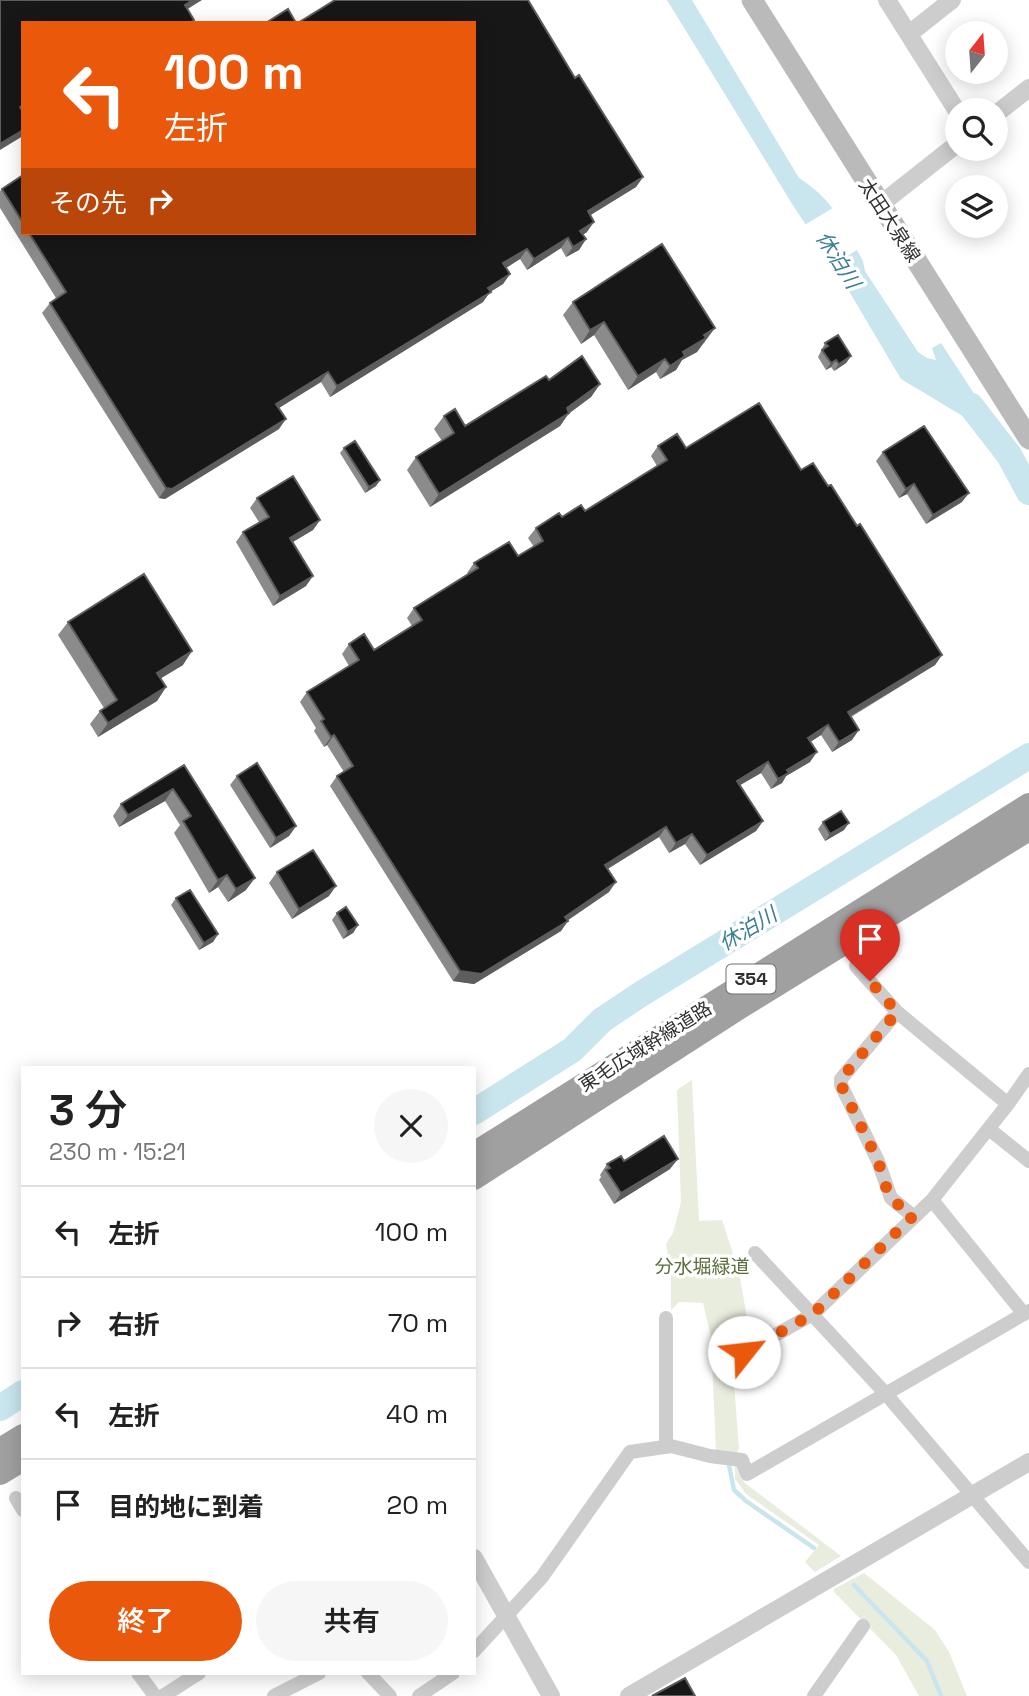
<!DOCTYPE html>
<html lang="ja">
<head>
<meta charset="utf-8">
<style>
	:root { --surface:#fff; --page:#f6f6f6; --text:#222; --muted:#767676; --line:#e0e0e0; --accent:#ea580c }
	body { margin:0; font-family:"Space Grotesk","Noto Sans JP",sans-serif; background:var(--page); color:var(--text); height:100vh; display:flex; flex-direction:column; font-size:26px; white-space:nowrap }
	* { box-sizing:border-box; margin:0 }
	p { font-size:23px; color:var(--muted) }
	.icon { flex:none; width:38px; height:38px; fill:none; stroke:currentColor; stroke-width:2; stroke-linecap:round; stroke-linejoin:round }
	.map { position:relative; flex:1; overflow:hidden }
	.side { position:absolute; left:21px; top:1066px; width:455px; height:609px; display:flex; flex-direction:column; background:var(--surface); border-radius:0px; box-shadow:0 4px 18px #0003 }
	.side>* { flex:none }
	.banner { position:absolute; left:21px; top:21px; width:455px; height:214px; border-radius:0px; box-shadow:0 4px 18px #0003; background:#ea580c; color:#fff; overflow:hidden }
	.needle { width:46px; rotate:17deg }
	.fabs { position:absolute; left:945px; top:21px; display:grid; gap:14px }
	.fabs a { display:grid; place-items:center; width:63px; height:63px; border-radius:50%; background:var(--surface); box-shadow:0 4px 18px #0003; font-size:35px }
	.pin { position:absolute; display:grid; place-items:center; width:60px; height:60px; color:#fff; margin:-72px -30px; border-radius:50% 50% 50% 0; rotate:-45deg; box-shadow:0 0 7px #0007 }
	.pin .icon { rotate:45deg }
	.me { position:absolute; width:77px; margin:-38px; rotate:61deg; stroke-linejoin:round; filter:drop-shadow(0 0 5px #0008) }
	.turn { display:flex; align-items:center; gap:24px; height:147px; padding:0 28px; font-size:32px }
	.turn .icon { width:91px; height:91px; stroke-width:2.5 }
	.turn b { display:block; font-size:49px; line-height:60px }
	.then { display:flex; align-items:center; height:66px; padding:0 28px; background:#0003; gap:14px; font-size:26px }
	.round { display:grid; place-items:center; flex:none; width:74px; height:74px; border-radius:37px; background:var(--page) }
	.headline { display:flex; align-items:center; justify-content:space-between; height:119px; padding:0 28px }
	h1 { font-size:42px; font-weight:600; line-height:52px }
	.button { display:flex; gap:14px; margin-top:auto; padding:14px 28px }
	.button a { flex:1; height:80px; border-radius:42px; background:var(--accent); color:#fff; font-size:28px; font-weight:600; line-height:80px; text-align:center }
	.button a+a { background:var(--page); color:var(--text) }
	ul { padding:0; list-style:none }
	li { display:flex; align-items:center; gap:21px; height:91px; padding:0 28px; border-top:2px solid var(--line) }
	li div { flex:1 }
	li b { display:block; font-size:26px }
	li em { font-style:normal }
	.map>svg:first-child { display:block }
	.green { fill:#e8edde }
	.water { fill:#c9e5ee }
	.pier { fill:#fff }
	.lines { fill:none; stroke-linecap:round; stroke-linejoin:round }
	.stream { stroke:#c9e5ee; stroke-width:4.5 }
	.river { stroke:#c9e5ee; stroke-width:26 }
	.minor { stroke:#cdcdcd; stroke-width:14 }
	.tertiary { stroke:#cdcdcd; stroke-width:18 }
	.secondary { stroke:#bababa; stroke-width:21 }
	.trunk { stroke:#a0a0a0; stroke-width:24 }
	.wall { fill:#8b8b8b }
	.shaded-wall { fill:#5d5d5d }
	.building { fill:#171717; stroke:#5d5d5d; stroke-width:2 }
	.route { stroke:#ea580c; stroke-width:12; stroke-dasharray:0 21.6 }
	.labels { text-anchor:middle; stroke-width:7; stroke-linejoin:round; paint-order:stroke }
	.shield { fill:#fff; stroke:#6e6e6e; stroke-width:2 }
	.shield-label { font-size:18px; font-weight:bold; fill:#303030 }
	.street-label { font-size:19px; fill:#303030; stroke:#fff }
	.park-label { font-size:19px; fill:#5a6e3b; stroke:#fff }
	.water-label { font-size:21px; font-style:italic; fill:#3a7f96; stroke:#fff }
</style>
</head>
<body>
<div class="map">
<svg width="1029" height="1696" viewBox="0 0 1029 1696">
	<rect width="100%" height="100%" fill="#fff"/>
	<path class="green" d="M 692,1080 L 699,1221 L 722,1220 L 739,1272 L 751,1341 L 732,1357 L 739,1449 L 736,1453 L 716,1451 L 711,1337 L 703,1303 L 679,1302 L 671,1310 L 671,1278 L 666,1244 L 673,1233 L 681,1202 L 677,1090 Z
		M 735,1464 L 740,1466 L 742,1479 L 745,1483 L 841,1556 L 815,1572 L 805,1562 L 819,1545 L 746,1494 L 735,1479 Z
		M 864,1573 L 935,1630 L 949,1652 L 967,1696 L 919,1696 L 896,1655 L 834,1592 L 834,1589 Z"/>
	<path class="water" d="M 667,0 L 692,0 L 799,178 C 834,200 844,226 863,261 L 865,271 L 918,352 L 927,358 L 936,360 L 932,348 L 941,343 L 992,421 L 991,433 L 901,379 L 840,276 L 794,207 Z"/>
	<path class="pier" d="M 836,206 L 860,248 L 830,267 L 803,226 Z"/>
	<g class="lines">
		<path class="stream" d="M 729,1465 L 734,1490 L 746,1501 L 814,1548
			M 854,1585 L 927,1661 L 941,1696"/>
		<path class="river" d="M 971,406 L 1009,455 L 1029,492
			M 474,1112 L 572,1050 L 602,1020 L 641,994 L 1029,756
			M 0,1408 L 23,1393"/>
		<path class="minor" d="M 856,966 L 897,1012 L 1008,1104
			M 897,1012 L 841,1079 L 841,1085 L 878,1161 L 891,1198 L 913,1216
			M 989,1129 L 1029,1161
			M 932,1200 L 1024,1314
			M 755,1253 L 886,1394 L 1029,1562
			M 666,1318 L 666,1446
			M 737,1360 L 743,1353 L 813,1314 L 932,1200 L 1008,1104 L 1029,1074
			M 16,1498 L 23,1510
			M 474,1651 L 542,1577 L 630,1452 L 671,1446 L 710,1456 L 742,1460 L 747,1474 L 1029,1311
			M 138,1673 L 155,1696
			M 368,1673 L 390,1696
			M 163,1696 L 199,1673
			M 274,1696 L 319,1673
			M 419,1696 L 453,1673
			M 814,1696 L 863,1626"/>
		<path class="tertiary" d="M 887,0 L 957,111
			M 909,34 L 952,0
			M 996,114 L 1029,88
			M 881,204 L 957,144
			M 474,1558 L 551,1696
			M 629,1696 L 1029,1462"/>
		<path class="secondary" d="M 752,0 L 1029,439"/>
		<path class="trunk" d="M 474,1154 L 1029,805
			M 474,1178 L 740,1007 L 1029,829
			M 0,1450 L 23,1436
			M 0,1473 L 23,1459"/>
	</g>
	<path class="wall" d="M 575,78 L 643,177 L 636,187 L 590,215 L 587,232 L 583,235 L 586,239 L 579,250 L 566,257 L 561,248 L 527,270 L 520,259 L 506,268 L 510,274 L 503,284 L 490,292 L 483,302 L 330,397 L 321,382 L 279,408 L 279,429 L 165,499 L 159,498 L 42,313 L 50,303 L 56,298 L 0,208 L 0,191 L 2,189 L 23,175 L 23,233 L 474,233 Z
		M 573,302 L 705,342 L 702,344 L 697,352 L 682,360 L 676,370 L 660,379 L 656,372 L 628,390 L 594,335 L 581,344 L 563,315 Z
		M 825,343 L 851,356 L 846,363 L 834,371 L 831,367 L 826,370 L 818,357 Z
		M 549,380 L 600,384 L 591,397 L 569,413 L 560,426 L 430,507 L 407,470 L 416,457 L 442,441 L 434,429 L 444,416 L 465,426 Z
		M 658,446 L 686,448 L 801,470 L 828,486 L 857,526 L 942,655 L 935,665 L 851,717 L 852,740 L 832,752 L 821,735 L 810,742 L 810,762 L 786,776 L 782,783 L 771,789 L 761,773 L 740,785 L 763,821 L 756,831 L 700,865 L 685,844 L 669,853 L 659,837 L 607,869 L 609,892 L 568,920 L 561,931 L 474,984 L 453,981 L 330,786 L 337,776 L 344,772 L 327,745 L 324,747 L 314,731 L 316,728 L 300,702 L 307,692 L 349,666 L 342,654 L 349,644 L 374,650 L 412,626 L 407,618 L 414,608 L 468,574 L 467,573 L 474,563 L 518,556 L 534,547 L 528,538 L 536,528 L 562,517 L 585,511 L 657,466 L 651,456 Z
		M 344,448 L 380,480 L 376,486 L 365,493 L 340,453 Z
		M 883,452 L 962,502 L 926,524 L 907,494 L 899,498 L 876,461 Z
		M 257,498 L 320,520 L 313,530 L 292,542 L 306,586 L 273,606 L 236,542 L 243,532 L 259,522 L 250,508 Z
		M 68,622 L 183,665 L 161,678 L 166,687 L 157,701 L 98,737 L 90,724 L 100,711 L 104,708 L 58,635 Z
		M 184,765 L 246,890 L 228,902 L 218,887 L 209,893 L 174,833 L 180,825 L 165,801 L 119,827 L 113,816 L 121,804 Z
		M 237,776 L 296,826 L 289,836 L 270,848 L 230,785 Z
		M 823,822 L 844,830 L 825,841 L 818,829 Z
		M 277,872 L 329,896 L 292,919 L 269,883 Z
		M 176,898 L 218,934 L 213,942 L 199,950 L 171,905 Z
		M 337,913 L 358,925 L 353,933 L 343,939 L 332,920 Z
		M 607,1164 L 670,1169 L 614,1204 L 599,1180 L 601,1177 L 600,1175 Z"/>
	<path class="shaded-wall" d="M 193,0 L 202,0 L 178,15 L 185,5 Z
		M 23,130 L 23,136 L 0,150 L 0,144 Z
		M 643,177 L 636,187 L 581,221 L 588,211 Z
		M 594,222 L 587,232 L 573,241 L 580,231 Z
		M 568,238 L 561,248 L 527,270 L 534,259 Z
		M 586,239 L 579,250 L 566,257 L 573,247 Z
		M 527,249 L 520,259 L 496,274 L 503,263 Z
		M 510,274 L 503,284 L 490,292 L 483,302 L 330,397 L 337,386 Z
		M 604,322 L 594,335 L 581,344 L 590,330 Z
		M 715,328 L 697,352 L 682,360 L 676,370 L 660,379 L 670,366 L 683,352 L 704,335 Z
		M 851,356 L 846,363 L 834,371 L 839,364 Z
		M 665,359 L 656,372 L 628,390 L 638,376 Z
		M 836,360 L 831,367 L 826,370 L 831,363 Z
		M 328,372 L 321,382 L 269,414 L 276,404 Z
		M 600,384 L 591,397 L 567,415 L 569,413 L 560,426 L 430,507 L 439,494 L 567,408 Z
		M 286,419 L 279,429 L 165,499 L 159,498 L 166,488 Z
		M 380,480 L 376,486 L 365,493 L 369,487 Z
		M 914,484 L 907,494 L 899,498 L 906,489 Z
		M 969,493 L 962,502 L 926,524 L 933,515 Z
		M 320,520 L 313,530 L 283,548 L 290,538 Z
		M 313,576 L 306,586 L 273,606 L 280,596 Z
		M 192,651 L 183,665 L 148,686 L 157,673 Z
		M 942,655 L 935,665 L 841,722 L 848,712 Z
		M 166,687 L 157,701 L 98,737 L 108,723 Z
		M 828,725 L 821,735 L 801,748 L 808,738 Z
		M 859,730 L 852,740 L 832,752 L 839,742 Z
		M 334,735 L 327,745 L 324,747 L 331,737 Z
		M 817,752 L 810,762 L 786,776 L 782,783 L 771,789 L 778,779 L 787,770 Z
		M 768,762 L 761,773 L 730,791 L 737,781 Z
		M 173,789 L 165,801 L 119,827 L 128,815 Z
		M 763,821 L 756,831 L 700,865 L 707,855 Z
		M 849,823 L 844,830 L 825,841 L 830,834 Z
		M 296,826 L 289,836 L 270,848 L 276,838 Z
		M 666,827 L 659,837 L 598,875 L 605,865 Z
		M 692,834 L 685,844 L 669,853 L 676,843 Z
		M 227,875 L 218,887 L 209,893 L 218,880 Z
		M 255,878 L 246,890 L 228,902 L 236,889 Z
		M 616,882 L 609,892 L 558,927 L 565,917 Z
		M 336,886 L 329,896 L 292,919 L 299,909 Z
		M 568,921 L 561,931 L 474,984 L 453,981 L 460,971 Z
		M 358,925 L 353,933 L 343,939 L 348,932 Z
		M 218,934 L 213,942 L 199,950 L 204,943 Z
		M 678,1159 L 670,1169 L 614,1204 L 621,1193 Z"/>
	<path class="building" d="M 0,0 L 193,0 L 185,5 L 194,20 L 190,23 L 23,23 L 23,105 L 20,107 L 23,112 L 23,130 L 0,144 Z
		M 335,0 L 528,0 L 575,78 L 579,75 L 643,177 L 588,211 L 594,222 L 580,231 L 586,239 L 573,247 L 568,238 L 534,259 L 527,249 L 503,263 L 510,274 L 488,288 L 491,292 L 337,386 L 328,372 L 276,404 L 286,419 L 172,489 L 166,488 L 50,303 L 66,292 L 29,233 L 474,233 L 474,23 L 298,23 Z
		M 288,9 L 296,23 L 266,23 Z
		M 23,175 L 23,223 L 2,189 Z
		M 662,244 L 715,328 L 704,335 L 706,338 L 683,352 L 685,356 L 670,366 L 665,359 L 638,376 L 604,322 L 590,330 L 573,302 Z
		M 838,335 L 851,356 L 839,364 L 836,360 L 831,363 L 822,350 L 828,346 L 825,343 Z
		M 582,356 L 600,384 L 567,408 L 569,413 L 439,494 L 416,457 L 454,433 L 444,416 L 455,409 L 465,426 L 546,376 L 549,380 Z
		M 759,403 L 801,470 L 813,463 L 828,486 L 831,485 L 857,526 L 860,524 L 942,655 L 848,712 L 859,730 L 839,742 L 828,725 L 808,738 L 817,752 L 787,770 L 789,773 L 778,779 L 768,762 L 737,781 L 763,821 L 707,855 L 692,834 L 676,843 L 666,827 L 605,865 L 616,882 L 565,917 L 568,921 L 481,974 L 460,971 L 337,776 L 353,766 L 334,735 L 331,737 L 321,721 L 324,719 L 307,692 L 359,660 L 349,644 L 364,634 L 374,650 L 422,620 L 414,608 L 478,568 L 474,563 L 509,542 L 518,556 L 543,541 L 536,528 L 559,513 L 562,517 L 581,505 L 585,511 L 667,460 L 658,446 L 677,434 L 686,448 Z
		M 924,426 L 969,493 L 933,515 L 914,484 L 906,489 L 883,452 Z
		M 355,441 L 380,480 L 369,487 L 344,448 Z
		M 293,476 L 320,520 L 290,538 L 313,576 L 280,596 L 243,532 L 269,517 L 257,498 Z
		M 144,574 L 192,651 L 157,673 L 166,687 L 108,723 L 100,711 L 117,700 L 68,622 Z
		M 257,763 L 296,826 L 276,838 L 237,776 Z
		M 184,765 L 255,878 L 236,889 L 227,875 L 218,880 L 183,821 L 191,816 L 173,789 L 128,815 L 121,804 Z
		M 841,811 L 849,823 L 830,834 L 823,822 Z
		M 313,850 L 336,886 L 299,909 L 277,872 Z
		M 190,890 L 218,934 L 204,943 L 176,898 Z
		M 346,907 L 358,925 L 348,932 L 337,913 Z
		M 664,1136 L 678,1159 L 621,1193 L 606,1170 L 610,1168 L 607,1164 L 621,1156 L 624,1161 Z
		M 685,1678 L 695,1696 L 652,1696 Z"/>
	<g class="lines">
		<path class="route" d="M 744,1352 L 813,1314 L 913,1216 L 895,1202 L 887,1190 L 878,1161 L 841,1085 L 841,1079 L 897,1012 L 870,981"/>
	</g>
	<g class="labels">
		<rect class="shield" x="726.5" y="964.5" width="49" height="29" rx="5"/>
		<g class="shield-label">
			<text x="751" y="985">354</text>
		</g>
		<g class="street-label">
			<text transform="translate(890 220) rotate(57)" y="7">太田大泉線</text>
			<text transform="translate(645 1046) rotate(-32)" y="7">東毛広域幹線道路</text>
		</g>
		<g class="park-label">
			<text x="702" y="1273">分水堀緑道</text>
		</g>
		<g class="water-label">
			<text transform="translate(838 260) rotate(58)" y="7">休泊川</text>
			<text transform="translate(748 929) rotate(-31)" y="7">休泊川</text>
		</g>
	</g>
</svg>
<div class="fabs">
<a><svg class="needle" viewBox="-14 -14 28 28"><path d="M0-13l5 13h-10z" fill="#e53935"/><path d="M0 13l5-13h-10z" fill="#767676"/></svg></a>
<a><svg class="icon" aria-label="search" viewBox="0 0 24 24"><circle cx="10" cy="10" r="6"/><path d="M15 15l6 6"/></svg></a>
<a><svg class="icon" aria-label="layers" viewBox="0 0 24 24"><path d="M12 4l9 5-9 5-9-5zM3 14l9 5 9-5"/></svg></a>
</div>
<div class="pin" style="left:870px;top:981px;background:#d93025"><svg class="icon" aria-label="arrive" viewBox="0 0 24 24"><path d="M6 21V4h12l-3 4 3 4H6"/></svg></div>
<svg class="me" style="left:744px;top:1352px" viewBox="-20 -20 40 40"><circle r="19" fill="#fff"/><path d="M0-13L10 11 0 6-10 11z" fill="#ea580c"/></svg>
<div class="banner">
<div class="turn"><svg class="icon" aria-label="left" viewBox="0 0 24 24"><path d="M17 20v-9H6M10 6l-5 5 5 5"/></svg><div><b>100 m</b>左折</div></div>
<div class="then">その先<svg class="icon" aria-label="right" viewBox="0 0 24 24"><path d="M7 20v-9h11M14 6l5 5-5 5"/></svg></div>
</div>
<section class="side">
<div class="headline"><div><h1>3 分</h1><p>230 m · 15:21</p></div><a class="round"><svg class="icon" aria-label="close" viewBox="0 0 24 24"><path d="M6 6l12 12M18 6L6 18"/></svg></a></div>
<ul>
<li><svg class="icon" aria-label="left" viewBox="0 0 24 24"><path d="M17 20v-9H6M10 6l-5 5 5 5"/></svg><div><b>左折</b></div><em>100 m</em></li>
<li><svg class="icon" aria-label="right" viewBox="0 0 24 24"><path d="M7 20v-9h11M14 6l5 5-5 5"/></svg><div><b>右折</b></div><em>70 m</em></li>
<li><svg class="icon" aria-label="left" viewBox="0 0 24 24"><path d="M17 20v-9H6M10 6l-5 5 5 5"/></svg><div><b>左折</b></div><em>40 m</em></li>
<li><svg class="icon" aria-label="arrive" viewBox="0 0 24 24"><path d="M6 21V4h12l-3 4 3 4H6"/></svg><div><b>目的地に到着</b></div><em>20 m</em></li>
</ul>
<div class="button"><a>終了</a><a>共有</a></div>
</section>
</div>
</body>
</html>
